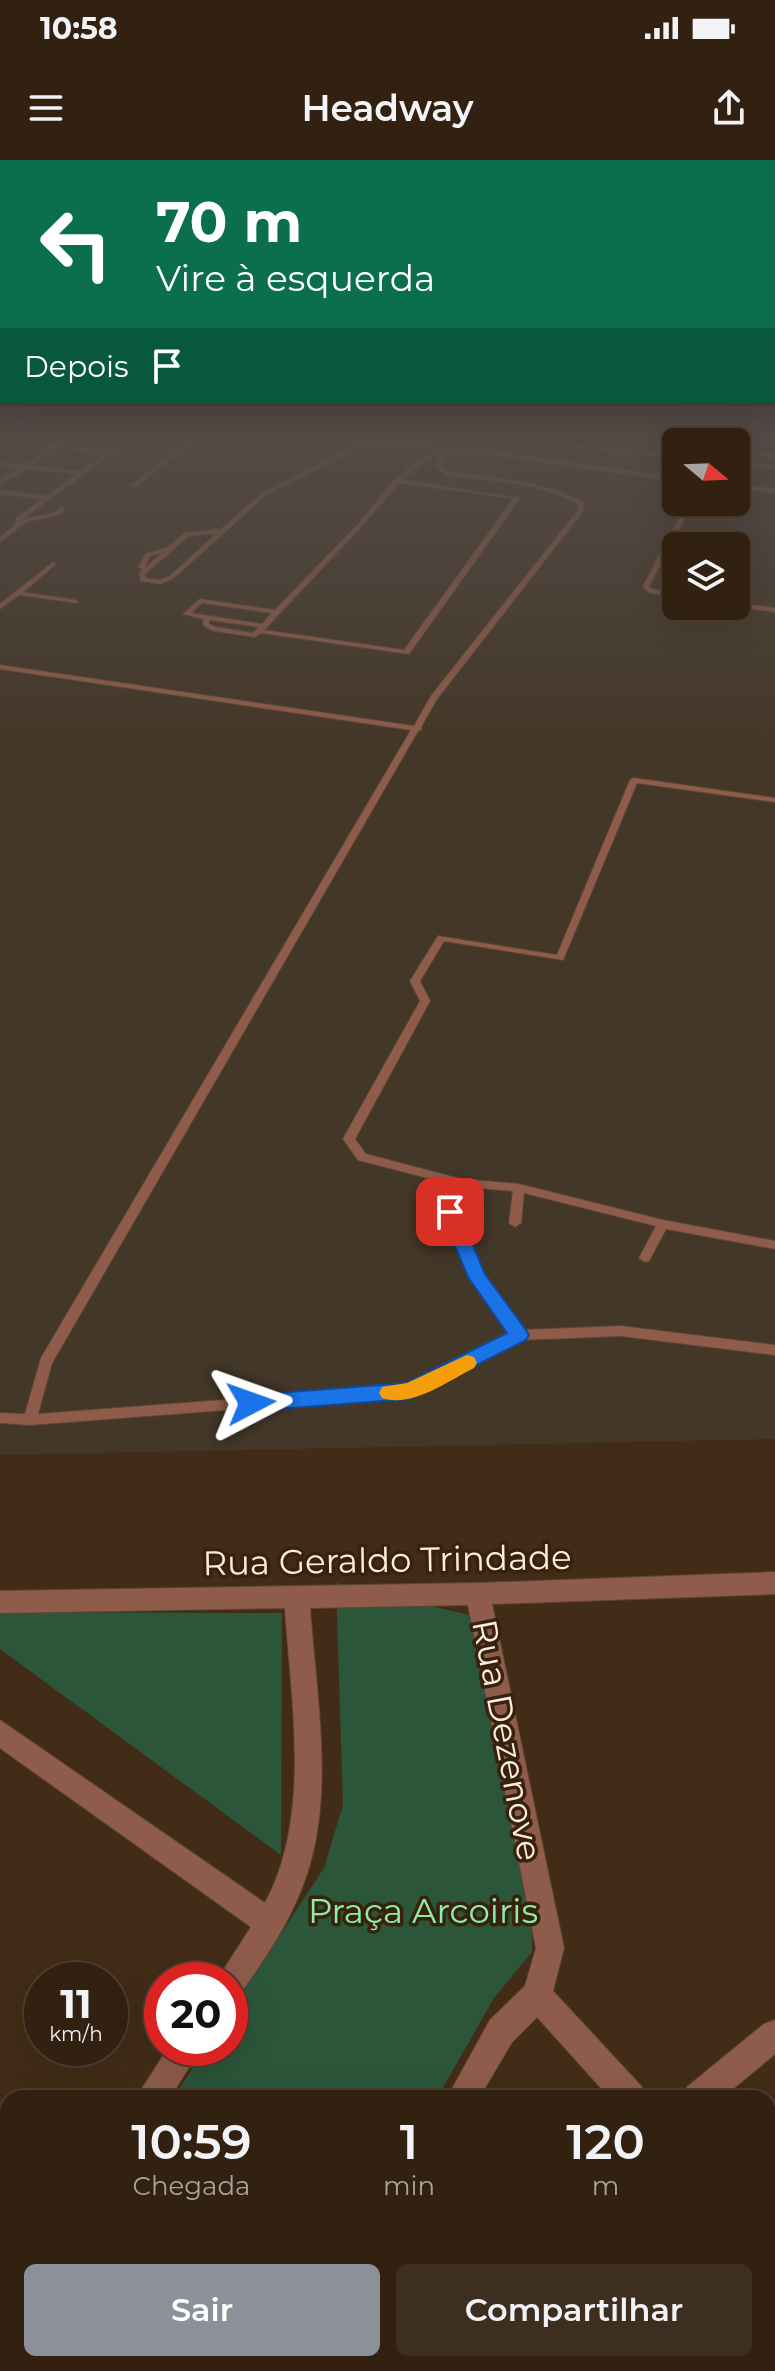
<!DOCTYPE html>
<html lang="pt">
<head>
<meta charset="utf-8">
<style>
	:root { --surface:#322111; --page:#3d2e1f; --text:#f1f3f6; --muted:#a8a39f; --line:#4d3e31; --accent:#8c9099 }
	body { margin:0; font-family:Montserrat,sans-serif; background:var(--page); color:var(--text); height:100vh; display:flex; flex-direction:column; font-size:30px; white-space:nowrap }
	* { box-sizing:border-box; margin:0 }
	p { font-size:26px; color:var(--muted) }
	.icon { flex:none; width:44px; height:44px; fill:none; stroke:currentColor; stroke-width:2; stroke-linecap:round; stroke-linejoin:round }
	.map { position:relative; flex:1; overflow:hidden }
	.panel { position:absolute; left:0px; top:1930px; width:776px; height:282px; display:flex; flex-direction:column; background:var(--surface); border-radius:24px 24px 0 0; box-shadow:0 8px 32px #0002,0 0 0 2px var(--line) }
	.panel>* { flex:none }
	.hud { position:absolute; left:0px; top:0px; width:776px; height:244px; box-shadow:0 8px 32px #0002,0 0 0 2px var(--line); background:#0b6e4f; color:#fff; overflow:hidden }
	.needle { width:52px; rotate:109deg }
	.buttons { position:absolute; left:662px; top:268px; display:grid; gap:16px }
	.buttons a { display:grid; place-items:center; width:88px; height:88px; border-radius:12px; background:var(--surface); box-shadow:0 8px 32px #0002,0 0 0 2px var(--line); font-size:40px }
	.speed { position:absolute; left:24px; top:1802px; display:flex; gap:16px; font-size:40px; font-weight:700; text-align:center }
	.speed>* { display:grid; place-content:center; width:104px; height:104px; border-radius:50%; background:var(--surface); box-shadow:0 8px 32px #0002,0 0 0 2px var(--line); line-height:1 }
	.speed small { font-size:20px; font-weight:400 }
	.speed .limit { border:12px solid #d22; background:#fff; color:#111 }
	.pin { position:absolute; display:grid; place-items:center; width:68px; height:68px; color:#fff; margin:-34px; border-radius:16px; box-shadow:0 4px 12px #0006 }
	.me { position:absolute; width:88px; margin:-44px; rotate:86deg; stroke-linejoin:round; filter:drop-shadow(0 0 6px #0008) }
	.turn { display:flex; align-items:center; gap:28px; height:168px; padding:0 24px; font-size:36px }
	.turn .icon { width:104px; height:104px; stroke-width:2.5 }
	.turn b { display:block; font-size:56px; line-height:68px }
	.then { display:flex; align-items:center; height:76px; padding:0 24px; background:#0003; gap:16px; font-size:30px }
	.eta { display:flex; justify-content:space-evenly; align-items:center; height:136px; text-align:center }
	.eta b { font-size:48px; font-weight:600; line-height:56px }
	.cta { display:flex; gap:16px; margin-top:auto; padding:16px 24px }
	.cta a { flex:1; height:92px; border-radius:12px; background:var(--accent); color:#fff; font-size:32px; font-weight:600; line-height:92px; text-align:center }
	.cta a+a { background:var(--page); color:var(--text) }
	.status { display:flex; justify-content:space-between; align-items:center; height:56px; padding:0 40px; background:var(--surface); direction:ltr }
	.status svg { height:22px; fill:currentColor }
	header { display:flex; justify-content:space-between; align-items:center; height:104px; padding:0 24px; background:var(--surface); font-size:36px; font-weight:600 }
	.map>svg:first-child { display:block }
	.industrial { fill:#433728; fill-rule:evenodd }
	.green { fill:#2c563a }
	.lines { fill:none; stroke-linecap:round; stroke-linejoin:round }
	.lane-casing { stroke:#5c4733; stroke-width:2 }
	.street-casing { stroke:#5c4733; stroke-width:2 }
	.lane { fill:#8f5c4b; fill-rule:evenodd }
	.street { fill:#8f5c4b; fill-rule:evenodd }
	.route { fill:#1a73e8; stroke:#114b97; stroke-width:2 }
	.slow { fill:#f59e0b }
	.labels { text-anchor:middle; stroke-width:7; stroke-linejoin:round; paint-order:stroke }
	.near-street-label { font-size:34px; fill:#fcede0; stroke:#38220d }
	.near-park-label { font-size:34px; fill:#8aedaa; stroke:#38220d }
</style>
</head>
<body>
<div class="status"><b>10:58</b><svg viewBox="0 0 49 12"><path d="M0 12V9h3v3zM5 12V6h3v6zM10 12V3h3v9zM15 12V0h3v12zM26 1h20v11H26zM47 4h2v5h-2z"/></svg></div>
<header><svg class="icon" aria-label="menu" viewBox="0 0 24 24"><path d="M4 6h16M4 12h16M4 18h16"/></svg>Headway<svg class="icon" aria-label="share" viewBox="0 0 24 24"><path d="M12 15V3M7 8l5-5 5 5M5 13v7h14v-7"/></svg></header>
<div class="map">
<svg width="775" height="2211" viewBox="0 0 775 2211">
	<rect width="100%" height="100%" fill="#422c17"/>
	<path class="industrial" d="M 0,279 L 775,279 L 775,1279 L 0,1295 ZM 676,282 L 736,282 L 736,342 L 676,342 ZM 676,386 L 736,386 L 736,446 L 676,446 Z"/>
	<path class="green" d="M 336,1423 L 473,1456 L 533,1733 L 532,1792 L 494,1838 L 437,1938 L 173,1938 L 206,1888 L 230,1888 L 230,1851 L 324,1708 L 343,1645 Z
		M 0,1452 L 282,1453 L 281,1695 L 0,1489 Z
		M 8,2190 L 8,2204 L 278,2204 L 274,2211 L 0,2211 L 0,2202 Z"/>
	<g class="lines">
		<defs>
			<path id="lane" d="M 63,279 L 69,279 L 61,285 L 108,291 L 126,279 L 132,279 L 21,360 L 54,353 L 60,348 L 64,348 L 64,350 L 58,355 L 26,362 L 0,382 L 0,377 L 15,365 L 16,358 L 42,339 L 0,334 L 0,330 L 46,336 L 77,314 L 26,309 L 0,325 L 0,320 L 19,308 L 0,306 L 0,302 L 23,305 L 50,287 L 29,284 L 29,282 L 54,284 ZM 56,288 L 104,294 L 81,311 L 30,306 Z
				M 191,279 L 253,285 L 250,287 L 195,281 L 135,327 L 131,327 L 131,325 Z
				M 325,279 L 363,281 L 435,281 L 438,283 L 435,285 L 364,285 L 266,335 L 174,418 L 161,424 L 141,421 L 139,414 L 143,409 L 138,407 L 146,394 L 168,387 L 185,373 L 221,369 L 262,333 L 357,284 L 327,281 ZM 217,373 L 170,416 L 160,420 L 146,418 L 145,414 L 189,376 ZM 162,393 L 147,406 L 145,406 L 150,396 Z
				M 506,279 L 520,279 L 676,295 L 676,299 Z
				M 708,279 L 713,279 L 711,282 L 705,282 Z
				M 450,283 L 455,284 L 425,301 L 402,320 L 520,338 L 409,494 L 261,473 L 255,477 L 214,471 L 204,466 L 203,459 L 183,454 L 200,439 L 275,450 L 359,363 L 394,320 L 421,298 ZM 399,323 L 513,339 L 404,490 L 264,470 L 363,365 ZM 202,443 L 272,453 L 262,464 L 191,453 ZM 209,460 L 259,467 L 253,473 L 216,467 L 209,464 Z
				M 475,289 L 676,317 L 676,321 L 475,293 L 453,295 L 443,300 L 442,307 L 447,311 C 494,319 540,319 583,342 L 584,350 L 437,539 L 421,567 L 422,569 L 418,571 L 52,1203 L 38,1254 L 407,1226 L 511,1173 L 471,1117 L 444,1052 L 454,1025 L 358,1000 L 343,979 L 420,841 L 410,821 L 438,776 L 557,795 L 630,620 L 634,618 L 775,638 L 775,642 L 637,623 L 563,800 L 444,781 L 420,821 L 430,841 L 355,979 L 366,994 L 461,1019 L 519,1024 L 663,1060 L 775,1081 L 775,1089 L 666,1069 L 649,1101 L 645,1102 L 639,1098 L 656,1066 L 524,1033 L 521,1063 L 515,1067 L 509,1063 L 513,1031 L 465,1027 L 456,1052 L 482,1115 L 522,1170 L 621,1166 L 775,1185 L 775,1195 L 621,1176 L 521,1180 L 409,1236 L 30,1265 L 0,1263 L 0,1253 L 25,1254 L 41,1198 L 411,570 L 0,509 L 0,505 L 414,566 L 431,536 L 578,350 L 578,344 C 536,321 491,322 445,314 L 436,307 L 438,298 L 452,291 Z
				M 736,290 L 775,294 L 775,298 L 736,294 Z
				M 736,301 L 775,305 L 775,309 L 736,305 Z
				M 736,324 L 775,329 L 775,333 L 736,328 Z
				M 688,342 L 694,342 L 649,426 L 652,429 L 676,434 L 676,438 L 648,432 L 643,426 Z
				M 53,402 L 55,403 L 55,405 L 23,432 L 75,440 L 77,441 L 77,443 L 19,435 L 0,449 L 0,444 Z
				M 736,443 L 775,448 L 775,452 L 734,446 L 736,446 Z"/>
			<path id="street" d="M 775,1412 L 775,1434 L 492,1444 L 564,1788 L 553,1831 L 642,1927 L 646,1938 L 610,1938 L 537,1857 L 512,1882 L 479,1938 L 447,1938 L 490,1860 L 525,1826 L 536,1788 L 468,1445 L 310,1448 C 316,1534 335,1633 306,1717 C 291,1761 266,1797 240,1834 L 230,1839 L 230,1820 L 217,1820 L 251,1767 L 0,1588 L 0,1560 L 265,1743 C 312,1656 291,1542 285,1448 L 0,1453 L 0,1431 L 478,1423 Z
				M 775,1860 L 775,1894 L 722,1938 L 683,1938 L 687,1927 L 764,1864 Z
				M 168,1888 L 201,1888 L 170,1938 L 136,1938 Z
				M 0,2051 L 8,2054 L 8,2090 L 0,2087 Z
				M 768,2077 L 775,2080 L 775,2119 L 768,2116 Z
				M 8,2129 L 8,2172 L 0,2175 L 0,2132 Z
				M 291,2204 L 350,2204 L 353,2211 L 288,2211 Z"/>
		</defs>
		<use href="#lane" class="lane-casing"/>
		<use href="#street" class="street-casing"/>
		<use href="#lane" class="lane"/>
		<use href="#street" class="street"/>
	</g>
	<linearGradient id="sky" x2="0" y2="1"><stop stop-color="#24180d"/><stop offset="0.47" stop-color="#544b47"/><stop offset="1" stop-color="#544b47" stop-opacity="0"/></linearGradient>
	<rect width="775" height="588" fill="url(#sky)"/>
	<path class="route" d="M 450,1046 L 459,1052 L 485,1114 L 526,1170 L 529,1175 L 526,1180 L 409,1239 L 251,1251 L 244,1249 L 241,1243 L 244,1237 L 251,1235 L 406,1223 L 507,1173 L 468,1117 L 441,1052 Z"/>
	<path class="slow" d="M 467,1195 L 474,1197 L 477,1203 L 474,1208 C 448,1221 412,1248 382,1238 L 379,1233 L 382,1227 L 407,1223 Z"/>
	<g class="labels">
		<g class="near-street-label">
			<text transform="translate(387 1400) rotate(-1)" y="12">Rua Geraldo Trindade</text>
			<text transform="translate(507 1580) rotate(79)" y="12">Rua Dezenove</text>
		</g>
		<g class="near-park-label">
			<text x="423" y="1763">Praça Arcoiris</text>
		</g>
	</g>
</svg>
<div class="buttons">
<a><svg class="needle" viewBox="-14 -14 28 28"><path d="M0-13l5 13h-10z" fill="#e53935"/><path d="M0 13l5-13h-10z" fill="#a8a39f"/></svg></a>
<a><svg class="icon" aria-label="layers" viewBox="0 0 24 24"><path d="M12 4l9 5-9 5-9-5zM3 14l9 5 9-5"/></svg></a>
</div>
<div class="speed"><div>11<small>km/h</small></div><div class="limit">20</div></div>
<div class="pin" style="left:450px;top:1052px;background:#d93025"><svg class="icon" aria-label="arrive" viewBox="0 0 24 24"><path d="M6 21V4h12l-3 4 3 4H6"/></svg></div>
<svg class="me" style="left:251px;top:1243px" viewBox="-20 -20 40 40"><path d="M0-17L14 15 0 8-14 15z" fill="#1a73e8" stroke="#fff" stroke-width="4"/></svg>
<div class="hud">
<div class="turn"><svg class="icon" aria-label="left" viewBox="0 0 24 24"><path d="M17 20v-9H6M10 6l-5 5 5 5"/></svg><div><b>70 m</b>Vire à esquerda</div></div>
<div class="then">Depois<svg class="icon" aria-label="arrive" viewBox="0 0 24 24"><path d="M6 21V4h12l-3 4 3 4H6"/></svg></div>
</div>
<section class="panel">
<div class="eta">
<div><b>10:59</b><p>Chegada</p></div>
<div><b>1</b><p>min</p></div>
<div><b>120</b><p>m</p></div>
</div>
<div class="cta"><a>Sair</a><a>Compartilhar</a></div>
</section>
</div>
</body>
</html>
